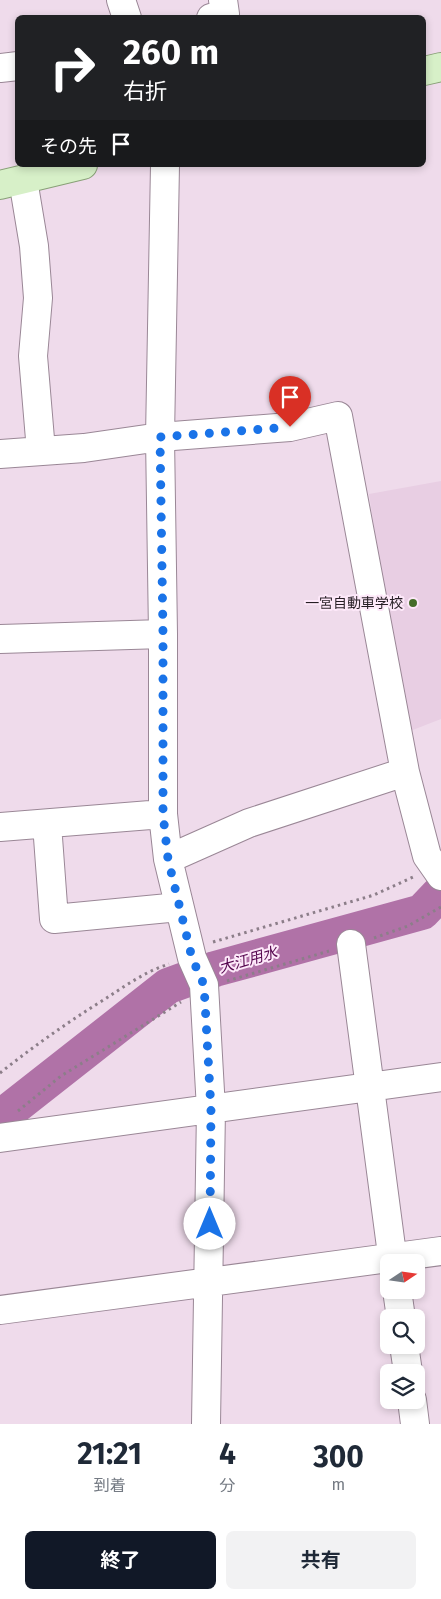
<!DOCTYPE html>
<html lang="ja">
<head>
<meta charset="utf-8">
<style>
	:root { --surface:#fff; --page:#f2f2f3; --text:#1f2937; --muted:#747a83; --accent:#111827 }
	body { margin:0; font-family:"Fira Sans","Noto Sans JP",sans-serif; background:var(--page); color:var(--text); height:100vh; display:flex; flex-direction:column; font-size:19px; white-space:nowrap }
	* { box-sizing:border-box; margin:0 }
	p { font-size:16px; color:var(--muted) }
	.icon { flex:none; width:28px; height:28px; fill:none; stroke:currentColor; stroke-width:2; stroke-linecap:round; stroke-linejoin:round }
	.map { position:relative; height:1424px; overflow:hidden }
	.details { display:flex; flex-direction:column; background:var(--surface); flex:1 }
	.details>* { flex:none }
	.guide { position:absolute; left:15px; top:15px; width:411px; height:152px; border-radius:8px; box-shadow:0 2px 8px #0003; background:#202124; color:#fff; overflow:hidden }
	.needle { width:32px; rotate:77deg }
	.buttons { position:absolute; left:380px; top:1254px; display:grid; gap:10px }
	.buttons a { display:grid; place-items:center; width:45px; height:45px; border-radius:8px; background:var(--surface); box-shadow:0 2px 8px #0003; font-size:25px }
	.pin { position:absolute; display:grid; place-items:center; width:42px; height:42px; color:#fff; margin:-51px -21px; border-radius:50% 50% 50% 0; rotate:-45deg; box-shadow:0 0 5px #0007 }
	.pin .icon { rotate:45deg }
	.me { position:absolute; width:55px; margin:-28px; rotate:0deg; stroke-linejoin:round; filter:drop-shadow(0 0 4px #0008) }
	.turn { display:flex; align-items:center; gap:18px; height:105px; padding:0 25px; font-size:22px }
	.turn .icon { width:65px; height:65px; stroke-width:2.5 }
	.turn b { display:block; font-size:35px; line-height:42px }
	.then { display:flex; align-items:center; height:48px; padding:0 25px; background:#0003; gap:10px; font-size:19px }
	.eta { display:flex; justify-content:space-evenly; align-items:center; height:85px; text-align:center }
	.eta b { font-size:30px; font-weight:700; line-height:35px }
	.action { display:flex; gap:10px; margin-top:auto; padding:10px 25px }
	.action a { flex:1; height:58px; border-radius:8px; background:var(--accent); color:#fff; font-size:20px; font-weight:700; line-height:58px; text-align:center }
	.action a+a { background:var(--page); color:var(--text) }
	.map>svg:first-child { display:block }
	.built { fill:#e8cee3 }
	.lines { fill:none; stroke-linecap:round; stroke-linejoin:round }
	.river { stroke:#b072a7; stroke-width:36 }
	.minor-casing { stroke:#9a8796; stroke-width:30 }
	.major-casing { stroke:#88a077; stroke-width:30 }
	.path { stroke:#8c7e89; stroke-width:3; stroke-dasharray:2.5 4; stroke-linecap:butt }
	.minor { stroke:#fff; stroke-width:28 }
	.major { stroke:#d7f0c8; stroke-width:28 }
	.route { stroke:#1a73e8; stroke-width:9; stroke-dasharray:0 16.2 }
	.poi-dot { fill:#456d29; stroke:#fde8f9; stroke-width:2 }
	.labels { text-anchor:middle; stroke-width:4; stroke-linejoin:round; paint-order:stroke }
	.poi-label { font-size:14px; fill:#261e24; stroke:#fde8f9; text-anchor:end }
	.water-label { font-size:15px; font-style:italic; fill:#56074f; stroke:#fde8f9 }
</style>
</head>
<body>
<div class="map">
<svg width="441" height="1424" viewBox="0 0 441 1424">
	<rect width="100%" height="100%" fill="#efdbeb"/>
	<path class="built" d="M 441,481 L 441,719 L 405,733 L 369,494 Z"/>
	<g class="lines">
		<path class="river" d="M 0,1118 L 168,986 L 215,969 L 422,912 L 441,892"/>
		<defs>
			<path id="minor" d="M 121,0 L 127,18
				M 211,18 L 225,14 L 223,0
				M 0,68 L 18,66
				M 165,165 L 160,437 L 163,634 L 163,814 L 168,859 L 192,958 L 204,985 L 211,1109 L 206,1424
				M 23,180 L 34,246 L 38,298 L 33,356 L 41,451
				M 0,454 L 84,448 L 160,437 L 290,427 L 338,416 L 405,772 L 427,856 L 441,876
				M 0,639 L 163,634
				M 47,824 L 54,919 L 179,907
				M 0,827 L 163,814
				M 168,859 L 249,823 L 405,772
				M 351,944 L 393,1262
				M 0,1138 L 441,1077
				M 397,1290 L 401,1318
				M 0,1310 L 441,1251
				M 404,1345 L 408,1372
				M 412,1400 L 415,1424"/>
			<path id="major" d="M 424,71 L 441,67
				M 0,185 L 83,165"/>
		</defs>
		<use href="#minor" class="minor-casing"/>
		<use href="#major" class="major-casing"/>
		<path class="path" d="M 374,938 L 408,926 L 441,907
			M 213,942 L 374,895 L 413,877
			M 227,981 L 329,951
			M 0,1073 C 34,1046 68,1022 105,999 C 125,986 146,971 169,964
			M 18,1111 L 61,1076 L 181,1002"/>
		<use href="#minor" class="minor"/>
		<use href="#major" class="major"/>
	</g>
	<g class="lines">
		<path class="route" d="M 210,1224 L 211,1109 L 204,985 L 192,958 L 168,859 L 163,814 L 163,634 L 160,437 L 290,427"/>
	</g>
	<circle class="poi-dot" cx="413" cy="603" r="5"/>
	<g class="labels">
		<g class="poi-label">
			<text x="403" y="608">一宮自動車学校</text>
		</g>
		<g class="water-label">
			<text transform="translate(248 960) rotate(-16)" y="5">大江用水</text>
		</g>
	</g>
</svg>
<div class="buttons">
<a><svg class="needle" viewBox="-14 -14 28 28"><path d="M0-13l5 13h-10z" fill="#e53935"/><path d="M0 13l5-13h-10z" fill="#747a83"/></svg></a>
<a><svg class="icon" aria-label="search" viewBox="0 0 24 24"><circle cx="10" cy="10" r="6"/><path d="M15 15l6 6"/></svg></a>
<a><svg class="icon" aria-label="layers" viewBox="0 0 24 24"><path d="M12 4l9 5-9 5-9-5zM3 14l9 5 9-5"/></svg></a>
</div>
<div class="pin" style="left:290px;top:427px;background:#d93025"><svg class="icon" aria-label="arrive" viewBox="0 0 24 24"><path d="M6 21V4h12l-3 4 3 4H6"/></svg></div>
<svg class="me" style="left:210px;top:1224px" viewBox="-20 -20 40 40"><circle r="19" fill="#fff"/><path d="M0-13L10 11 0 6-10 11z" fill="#1a73e8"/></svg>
<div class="guide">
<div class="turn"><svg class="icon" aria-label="right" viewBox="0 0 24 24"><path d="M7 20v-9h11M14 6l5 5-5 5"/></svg><div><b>260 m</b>右折</div></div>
<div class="then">その先<svg class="icon" aria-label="arrive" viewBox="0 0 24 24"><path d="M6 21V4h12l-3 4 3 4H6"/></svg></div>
</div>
</div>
<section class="details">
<div class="eta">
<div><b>21:21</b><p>到着</p></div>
<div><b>4</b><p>分</p></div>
<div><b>300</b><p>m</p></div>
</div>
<div class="action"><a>終了</a><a>共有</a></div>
</section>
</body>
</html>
